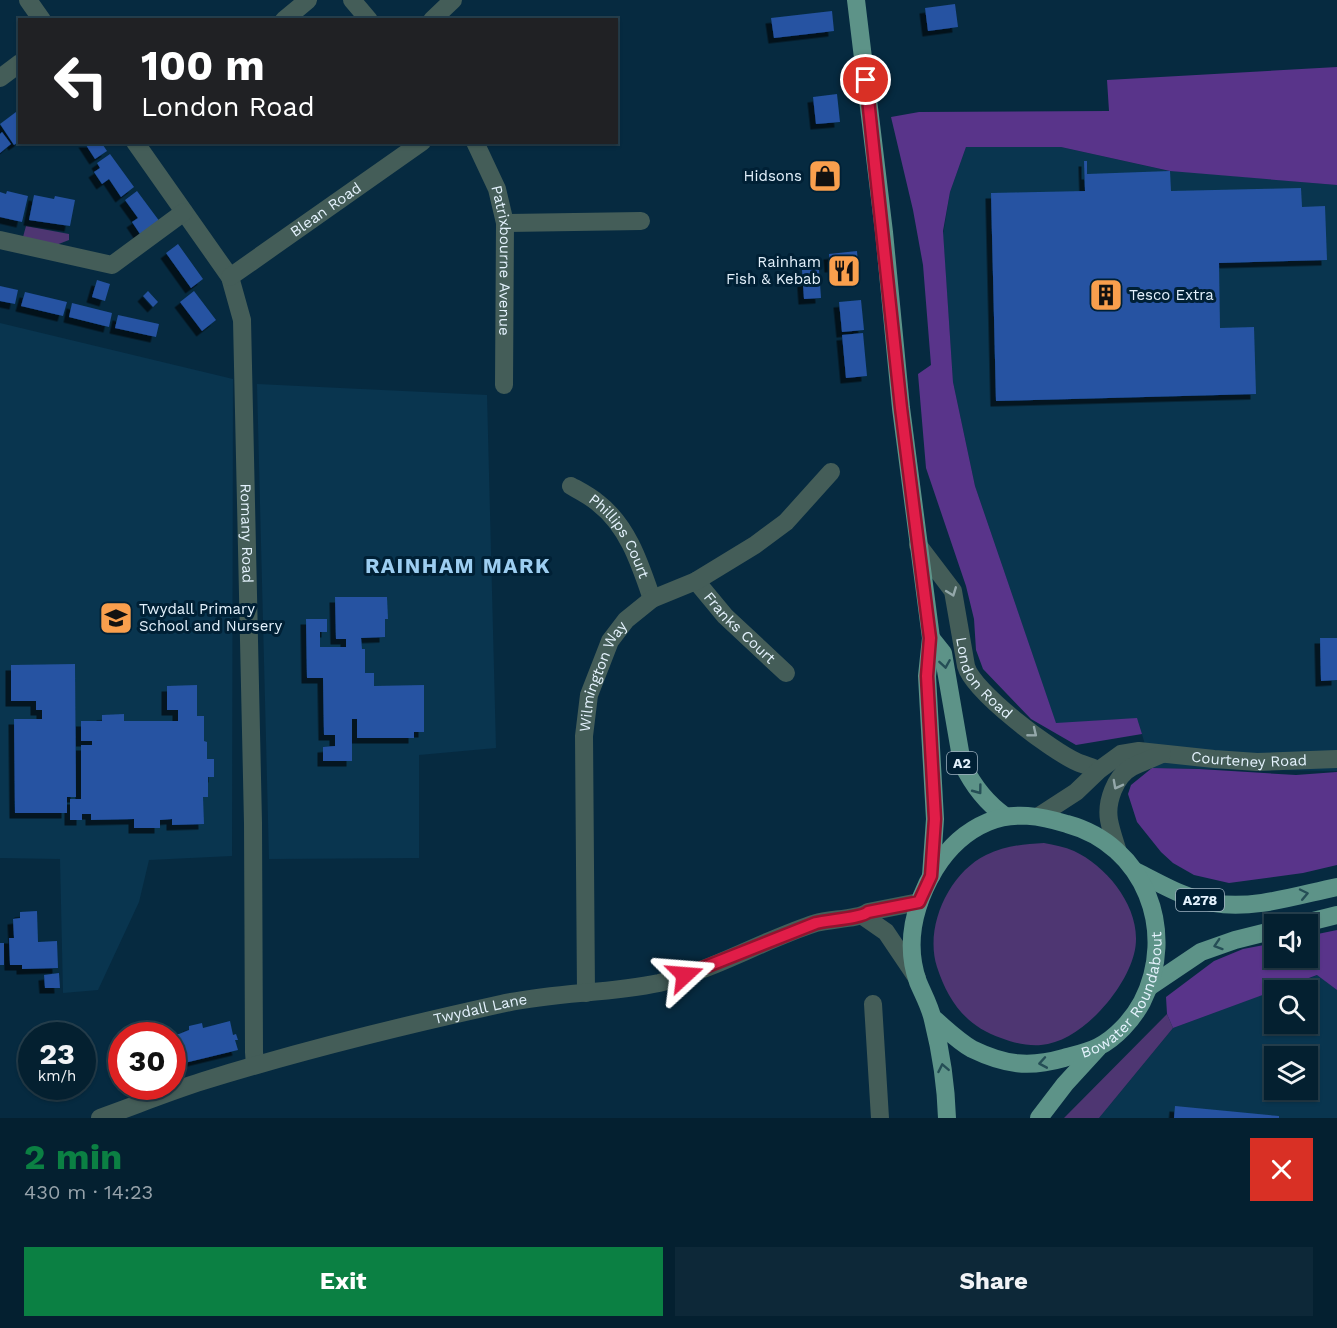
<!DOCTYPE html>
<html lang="en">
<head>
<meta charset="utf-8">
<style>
	:root { --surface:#042030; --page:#0d2838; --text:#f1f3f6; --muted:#97a3ab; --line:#253e4c; --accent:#0b8043 }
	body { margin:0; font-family:"Work Sans",sans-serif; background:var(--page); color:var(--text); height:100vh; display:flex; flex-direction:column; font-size:22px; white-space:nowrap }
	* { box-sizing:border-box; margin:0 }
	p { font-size:20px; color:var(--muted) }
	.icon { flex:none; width:33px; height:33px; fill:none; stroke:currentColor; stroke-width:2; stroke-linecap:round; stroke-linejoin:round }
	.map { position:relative; height:1118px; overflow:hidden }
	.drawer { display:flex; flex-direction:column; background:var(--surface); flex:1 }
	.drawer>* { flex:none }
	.hud { position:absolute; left:18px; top:18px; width:600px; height:126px; border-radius:0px; box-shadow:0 2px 4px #0004,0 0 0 2px var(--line); background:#202124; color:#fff; overflow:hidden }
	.controls { position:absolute; left:1264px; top:914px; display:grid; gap:12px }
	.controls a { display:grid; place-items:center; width:54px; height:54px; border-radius:0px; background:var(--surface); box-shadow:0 2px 4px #0004,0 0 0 2px var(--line); font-size:30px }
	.speed { position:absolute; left:18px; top:1022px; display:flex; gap:12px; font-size:30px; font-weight:700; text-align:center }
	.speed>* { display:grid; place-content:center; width:78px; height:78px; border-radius:50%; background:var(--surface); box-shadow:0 2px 4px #0004,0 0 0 2px var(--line); line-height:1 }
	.speed small { font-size:15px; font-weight:400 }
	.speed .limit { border:9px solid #d22; background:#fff; color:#111 }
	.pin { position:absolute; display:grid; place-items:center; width:51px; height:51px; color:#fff; margin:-26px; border:3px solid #fff; border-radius:50%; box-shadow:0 2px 6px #0007 }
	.me { position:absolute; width:66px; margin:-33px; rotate:71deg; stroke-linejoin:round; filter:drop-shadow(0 0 4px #0008) }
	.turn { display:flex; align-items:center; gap:21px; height:126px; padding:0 24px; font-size:27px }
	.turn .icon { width:78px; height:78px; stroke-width:2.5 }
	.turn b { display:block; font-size:42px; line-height:51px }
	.round { display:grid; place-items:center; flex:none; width:63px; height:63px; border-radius:0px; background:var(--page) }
	.head { display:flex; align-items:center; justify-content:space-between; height:102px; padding:0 24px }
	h1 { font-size:36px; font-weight:700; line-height:45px; color:var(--accent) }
	.action { display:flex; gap:12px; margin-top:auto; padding:12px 24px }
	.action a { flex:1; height:69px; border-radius:0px; background:var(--accent); color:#fff; font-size:24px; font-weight:700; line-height:69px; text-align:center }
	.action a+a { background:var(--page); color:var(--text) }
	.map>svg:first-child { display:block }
	.built { fill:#09354f; fill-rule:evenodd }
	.green { fill:#4e3672 }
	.forest { fill:#59348a }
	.building { fill:#2553a2; filter:url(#shadow) }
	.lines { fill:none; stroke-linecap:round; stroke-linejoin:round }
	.minor { stroke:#445d58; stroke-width:18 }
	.major { stroke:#5d9388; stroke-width:18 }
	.oneway { stroke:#94a8aa }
	.oneway2 { stroke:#254e56 }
	.route-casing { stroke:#92132f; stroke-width:15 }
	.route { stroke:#e11d48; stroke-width:10 }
	.labels { text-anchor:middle; stroke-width:6; stroke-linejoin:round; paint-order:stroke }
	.shield { fill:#002035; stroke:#a0b3c1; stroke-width:1.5 }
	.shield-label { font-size:14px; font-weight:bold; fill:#e4f2fd }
	.poi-label { font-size:15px; fill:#e4f2fd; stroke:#002035; text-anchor:end }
	.street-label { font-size:15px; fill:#e4f2fd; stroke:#002035 }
	.district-label { font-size:21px; font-weight:bold; letter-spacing:1.5px; fill:#9dcef1; stroke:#002035 }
</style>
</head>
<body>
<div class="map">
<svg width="1337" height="1118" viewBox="0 0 1337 1118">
	<defs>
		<filter id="shadow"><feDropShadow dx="-5.5" dy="5.5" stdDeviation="0" flood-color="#0009"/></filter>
	</defs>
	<rect width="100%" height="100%" fill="#062a40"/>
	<path class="built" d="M 966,147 L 1061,147 L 1165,170 L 1337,185 L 1337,771 L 1152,768 L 1138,721 L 1121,719 L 1056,724 L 975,486 L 953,382 L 943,235 L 950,192 Z
		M 0,323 L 233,379 L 232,856 L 149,860 L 139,902 L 98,990 L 63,993 L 60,859 L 0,858 Z
		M 257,384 L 487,395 L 496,748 L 419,755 L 419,858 L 269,859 Z
		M 1318,975 L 1337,990 L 1337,1118 L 1099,1118 L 1173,1028 L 1275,990 L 1275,1023 L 1308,1023 L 1308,990 L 1276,990 ZM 1275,1056 L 1308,1056 L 1308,1089 L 1275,1089 Z"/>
	<path class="green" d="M 26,226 L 69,234 L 69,240 L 56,245 L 23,237 Z
		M 1044,843 C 1054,845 1065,847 1074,851 C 1109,867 1145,913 1134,954 C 1125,990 1081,1042 1041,1045 C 1027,1046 1014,1043 1001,1038 C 966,1026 948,1001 937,967 C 924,927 949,873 986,855 C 1005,846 1023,844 1044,843 Z
		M 1167,1014 L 1173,1028 L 1099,1118 L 1064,1118 Z"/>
	<path class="forest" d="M 1337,67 L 1337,185 L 1170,171 L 1061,147 L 966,147 L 950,192 L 943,231 L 953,382 L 975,486 L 1056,723 L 1137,718 L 1142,734 L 1076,745 L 1031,719 L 983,669 L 976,650 L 974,619 L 966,586 L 926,468 L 918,374 L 931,365 L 923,265 L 913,210 L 891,117 L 919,112 L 1109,111 L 1107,80 Z
		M 1152,768 L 1199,769 L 1296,775 L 1337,772 L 1337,865 L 1303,873 L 1229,883 L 1194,875 L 1173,863 L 1161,852 L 1137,822 L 1128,794 L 1131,785 Z
		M 1337,930 L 1337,990 L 1317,975 L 1173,1028 L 1167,1014 L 1166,997 L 1214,961 L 1243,949 L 1275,943 L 1275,957 L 1308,957 L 1308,936 Z"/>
	<path class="building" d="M 955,4 L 958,27 L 928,31 L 925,8 Z
		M 832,11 L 834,31 L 774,38 L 771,18 Z
		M 837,94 L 840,122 L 816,124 L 813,97 Z
		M 20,109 L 20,141 L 14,145 L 0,124 Z
		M 2,132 L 11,144 L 0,153 L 0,134 Z
		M 84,142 L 101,142 L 107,151 L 95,159 Z
		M 110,154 L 134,187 L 121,197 L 109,179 L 102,184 L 94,172 L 100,168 L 97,163 Z
		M 1084,161 L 1087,161 L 1087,174 L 1170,171 L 1171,191 L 1301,188 L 1302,207 L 1325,206 L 1327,260 L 1219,263 L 1220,328 L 1254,327 L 1256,394 L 996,401 L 991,193 L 1085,191 Z
		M 7,191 L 28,196 L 22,222 L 0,217 L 0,192 L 6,194 Z
		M 137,191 L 163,226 L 140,234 L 132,222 L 138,218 L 125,200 Z
		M 34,195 L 54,199 L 55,196 L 75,200 L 70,226 L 29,220 Z
		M 178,244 L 203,279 L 191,288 L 166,253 Z
		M 857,251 L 858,265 L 830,267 L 829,254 Z
		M 819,269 L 821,298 L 804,299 L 802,270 Z
		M 97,280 L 110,284 L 105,301 L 92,297 Z
		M 0,286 L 18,290 L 15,304 L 0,301 Z
		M 148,291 L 158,302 L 153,307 L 143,296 Z
		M 194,291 L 216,320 L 202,331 L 180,302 Z
		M 25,292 L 67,302 L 63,316 L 21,306 Z
		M 861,300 L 864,330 L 842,332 L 839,302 Z
		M 72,303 L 112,313 L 109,327 L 69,317 Z
		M 118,315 L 159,324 L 156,337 L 115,328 Z
		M 863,333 L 867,376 L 846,378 L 842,335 Z
		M 335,597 L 387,597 L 388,619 L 385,619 L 385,637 L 361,638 L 362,649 L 365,649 L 365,673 L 374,673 L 374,686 L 424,685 L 424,732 L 414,732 L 414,738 L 357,738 L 357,719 L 352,719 L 352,761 L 323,761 L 323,747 L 335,746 L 335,735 L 324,735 L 323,678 L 307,678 L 306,619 L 327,619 L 327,632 L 320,632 L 320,647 L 346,647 L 346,639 L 336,639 Z
		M 1320,638 L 1337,638 L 1337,680 L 1321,681 Z
		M 75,664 L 76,797 L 67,797 L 67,813 L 15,813 L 14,719 L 42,719 L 42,710 L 36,710 L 36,701 L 11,701 L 11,665 Z
		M 197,685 L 197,716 L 204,716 L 204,741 L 207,742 L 207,759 L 214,759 L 214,777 L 208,777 L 208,797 L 203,797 L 204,824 L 172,825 L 172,819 L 160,820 L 160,828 L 134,828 L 134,819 L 91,820 L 91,814 L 82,814 L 82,820 L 70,820 L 70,799 L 81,799 L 81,745 L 92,745 L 92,741 L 81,741 L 81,721 L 102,721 L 102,715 L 124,714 L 124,721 L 178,721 L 178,710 L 167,710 L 167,686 Z
		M 37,911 L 38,942 L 57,941 L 58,968 L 22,969 L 22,965 L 10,965 L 9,938 L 14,938 L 13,919 L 20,918 L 20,912 Z
		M 0,943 L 4,943 L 4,965 L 0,965 Z
		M 59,973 L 60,988 L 45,988 L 44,975 Z
		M 230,1021 L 233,1035 L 236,1034 L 238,1040 L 235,1040 L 238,1050 L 172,1066 L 172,1035 L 162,1035 L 162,1032 L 170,1030 L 173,1034 L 179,1034 L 189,1030 L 189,1026 L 202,1023 L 203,1028 Z
		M 1175,1106 L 1279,1116 L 1279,1118 L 1174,1118 Z"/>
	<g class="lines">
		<g class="minor">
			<path d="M 28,0 L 42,20"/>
			<path d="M 352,0 L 369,20"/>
			<path d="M 284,20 L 308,0"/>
			<path d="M 432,20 L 453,0"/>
			<path d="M 0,78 L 20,63"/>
			<path id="s1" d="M 135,142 L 230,277 L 242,320 L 253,823 L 254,1052 L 255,1065"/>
			<path id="s2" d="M 475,142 L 497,189 L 505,223 L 504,385"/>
			<path d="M 505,223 L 641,221"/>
			<path d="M 0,240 L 112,265 L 184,212"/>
			<path id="s3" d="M 230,277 L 422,142"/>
			<path id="s4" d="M 571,486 C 580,491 590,496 598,503 C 628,526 640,564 652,599"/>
			<path id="s5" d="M 918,545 L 953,591 L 966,666 C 973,692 1052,751 1077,762 C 1084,765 1092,767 1099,770"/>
			<path id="s6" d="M 696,581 L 725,616 L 786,673"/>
			<path id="s7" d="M 1039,816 L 1076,792 L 1099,770 L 1121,754 L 1139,751 L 1214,759 L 1257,762 L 1337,759"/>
			<path d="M 1118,852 C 1115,842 1111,831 1109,820 C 1106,802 1115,776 1132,767 C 1141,762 1152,759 1162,754"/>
			<path d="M 863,916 L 886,932 L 917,978"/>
			<path id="s8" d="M 586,993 L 584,736 L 589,695 L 610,641 L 626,620 L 652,599 L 696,581 L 755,545 L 786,522 L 831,472"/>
			<path d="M 873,1004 L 880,1118"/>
			<path id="s9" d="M 100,1118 C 134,1106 168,1092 203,1081 C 300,1051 401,1026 501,1004 C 553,992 607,994 659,983 C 714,970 763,940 816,923 C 829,919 860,919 868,912 L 919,902"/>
		</g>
		<g class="major">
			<path d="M 856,0 L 884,232 L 901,408 L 931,638 L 927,676 L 935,819 L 931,876"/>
			<path d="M 931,638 L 943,653 L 962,763 C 972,784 985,802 1005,816"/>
			<path d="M 1135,871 C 1160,883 1185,899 1213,903 C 1254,910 1298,895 1337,887"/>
			<path d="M 1301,924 L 1337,915"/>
			<path d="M 1149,987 L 1201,952 L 1235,940 L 1275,930"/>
			<path id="s10" d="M 933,1018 C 945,1028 958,1041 972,1049 C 1005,1065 1029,1068 1064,1058 C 1075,1055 1088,1052 1098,1047 C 1116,1038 1133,1019 1142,1002 C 1178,932 1145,845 1067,824 C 1041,816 1014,811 988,822 C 964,832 948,848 935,869 C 915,903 904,943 918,982 C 923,994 930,1006 933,1020 C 941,1052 946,1085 947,1118"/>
			<path d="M 1039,1118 L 1065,1084 L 1098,1048"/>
		</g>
	</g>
	<defs><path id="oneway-chevron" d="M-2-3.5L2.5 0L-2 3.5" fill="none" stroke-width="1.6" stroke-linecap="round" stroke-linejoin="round" transform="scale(1.5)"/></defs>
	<g class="oneway">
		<use href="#oneway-chevron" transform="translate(952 592) rotate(69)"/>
		<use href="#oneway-chevron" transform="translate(1033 733) rotate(39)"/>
		<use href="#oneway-chevron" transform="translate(1117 785) rotate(118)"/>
	</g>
	<g class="oneway2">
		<use href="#oneway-chevron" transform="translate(945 664) rotate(81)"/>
		<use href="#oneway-chevron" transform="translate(978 790) rotate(53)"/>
		<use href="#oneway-chevron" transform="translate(1304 894) rotate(-12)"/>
		<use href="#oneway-chevron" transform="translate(1218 945) rotate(162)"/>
		<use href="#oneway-chevron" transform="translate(1043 1063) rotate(170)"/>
		<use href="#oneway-chevron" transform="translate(943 1068) rotate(-101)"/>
	</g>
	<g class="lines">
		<defs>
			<path id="route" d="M 685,975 L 816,923 C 828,920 862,918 868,912 L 919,902 L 931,876 L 935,819 L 927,676 L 930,638 L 901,408 L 866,80"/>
		</defs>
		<use href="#route" class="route-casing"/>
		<use href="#route" class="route"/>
	</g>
	<defs>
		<symbol id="shop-square" viewBox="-11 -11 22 22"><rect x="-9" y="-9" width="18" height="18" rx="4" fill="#f99f4d" stroke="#002035"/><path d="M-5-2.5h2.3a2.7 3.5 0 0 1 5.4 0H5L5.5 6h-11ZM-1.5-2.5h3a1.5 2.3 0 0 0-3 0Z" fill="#111"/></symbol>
		<symbol id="restaurant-square" viewBox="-11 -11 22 22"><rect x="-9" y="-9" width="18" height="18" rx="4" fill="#f99f4d" stroke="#002035"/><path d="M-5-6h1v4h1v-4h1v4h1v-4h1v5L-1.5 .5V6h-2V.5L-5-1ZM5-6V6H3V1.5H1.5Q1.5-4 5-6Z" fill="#111"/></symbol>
		<symbol id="building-square" viewBox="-11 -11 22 22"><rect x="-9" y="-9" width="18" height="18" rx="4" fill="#f99f4d" stroke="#002035"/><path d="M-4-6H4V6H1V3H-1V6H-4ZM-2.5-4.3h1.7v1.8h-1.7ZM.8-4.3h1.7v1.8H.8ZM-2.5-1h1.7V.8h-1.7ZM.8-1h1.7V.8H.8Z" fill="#111"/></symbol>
		<symbol id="school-square" viewBox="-11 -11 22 22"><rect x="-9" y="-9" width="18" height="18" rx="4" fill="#f99f4d" stroke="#002035"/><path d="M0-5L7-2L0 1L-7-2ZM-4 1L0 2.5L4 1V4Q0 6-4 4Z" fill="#111"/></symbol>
	</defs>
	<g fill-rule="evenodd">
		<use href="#shop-square" x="806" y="157" width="38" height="38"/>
		<use href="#restaurant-square" x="825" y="252" width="38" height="38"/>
		<use href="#building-square" x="1087" y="276" width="38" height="38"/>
		<use href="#school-square" x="97" y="599" width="38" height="38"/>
	</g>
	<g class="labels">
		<g class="shield">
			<rect x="947" y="752" width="30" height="22" rx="4.5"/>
			<rect x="1176" y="889" width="48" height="22" rx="4.5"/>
		</g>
		<g class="shield-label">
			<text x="962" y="768">A2</text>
			<text x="1200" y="905">A278</text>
		</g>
		<g class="poi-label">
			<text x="802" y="181">Hidsons</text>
			<text x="821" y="267">Rainham<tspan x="821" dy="17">Fish &amp; Kebab</tspan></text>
			<text x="1129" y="300" text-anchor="start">Tesco Extra</text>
			<text x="139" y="614" text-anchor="start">Twydall Primary<tspan x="139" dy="17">School and Nursery</tspan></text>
		</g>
		<g class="street-label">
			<text dy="5" stroke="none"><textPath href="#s3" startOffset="117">Blean Road</textPath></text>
			<text dy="5" stroke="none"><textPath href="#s2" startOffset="124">Patrixbourne Avenue</textPath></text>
			<text dy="5" stroke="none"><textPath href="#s1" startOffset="423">Romany Road</textPath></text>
			<text dy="5" stroke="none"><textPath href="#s4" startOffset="72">Phillips Court</textPath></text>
			<text dy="5" stroke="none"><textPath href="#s6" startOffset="64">Franks Court</textPath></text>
			<text dy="5" stroke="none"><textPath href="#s5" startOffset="153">London Road</textPath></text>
			<text dy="5" stroke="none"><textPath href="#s8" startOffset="320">Wilmington Way</textPath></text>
			<text dy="5" stroke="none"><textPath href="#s7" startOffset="232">Courteney Road</textPath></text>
			<text dy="5" stroke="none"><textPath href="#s10" startOffset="240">Bowater Roundabout</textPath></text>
			<text dy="5" stroke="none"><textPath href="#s9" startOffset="396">Twydall Lane</textPath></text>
		</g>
		<g class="district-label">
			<text x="458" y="573">RAINHAM MARK</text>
		</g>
	</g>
</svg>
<div class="controls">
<a><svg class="icon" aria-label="sound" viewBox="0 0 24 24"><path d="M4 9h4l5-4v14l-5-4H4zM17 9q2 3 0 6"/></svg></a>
<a><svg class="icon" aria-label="search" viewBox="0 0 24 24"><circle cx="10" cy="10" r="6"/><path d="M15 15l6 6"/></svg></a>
<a><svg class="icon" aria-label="layers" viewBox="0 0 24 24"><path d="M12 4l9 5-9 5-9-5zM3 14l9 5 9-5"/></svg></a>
</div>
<div class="speed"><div>23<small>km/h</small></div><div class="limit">30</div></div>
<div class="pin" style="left:866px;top:80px;background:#d93025"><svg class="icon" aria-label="arrive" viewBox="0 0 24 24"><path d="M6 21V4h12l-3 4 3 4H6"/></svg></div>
<svg class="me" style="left:685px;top:975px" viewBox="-20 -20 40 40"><path d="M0-17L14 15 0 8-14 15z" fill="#e11d48" stroke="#fff" stroke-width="4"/></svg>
<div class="hud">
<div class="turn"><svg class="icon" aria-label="left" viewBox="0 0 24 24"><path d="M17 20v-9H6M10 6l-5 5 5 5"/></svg><div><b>100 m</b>London Road</div></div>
</div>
</div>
<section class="drawer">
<div class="head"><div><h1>2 min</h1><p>430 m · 14:23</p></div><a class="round" style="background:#d93025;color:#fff"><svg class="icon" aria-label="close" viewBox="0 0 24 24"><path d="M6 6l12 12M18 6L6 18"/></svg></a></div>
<div class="action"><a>Exit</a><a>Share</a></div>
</section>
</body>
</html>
